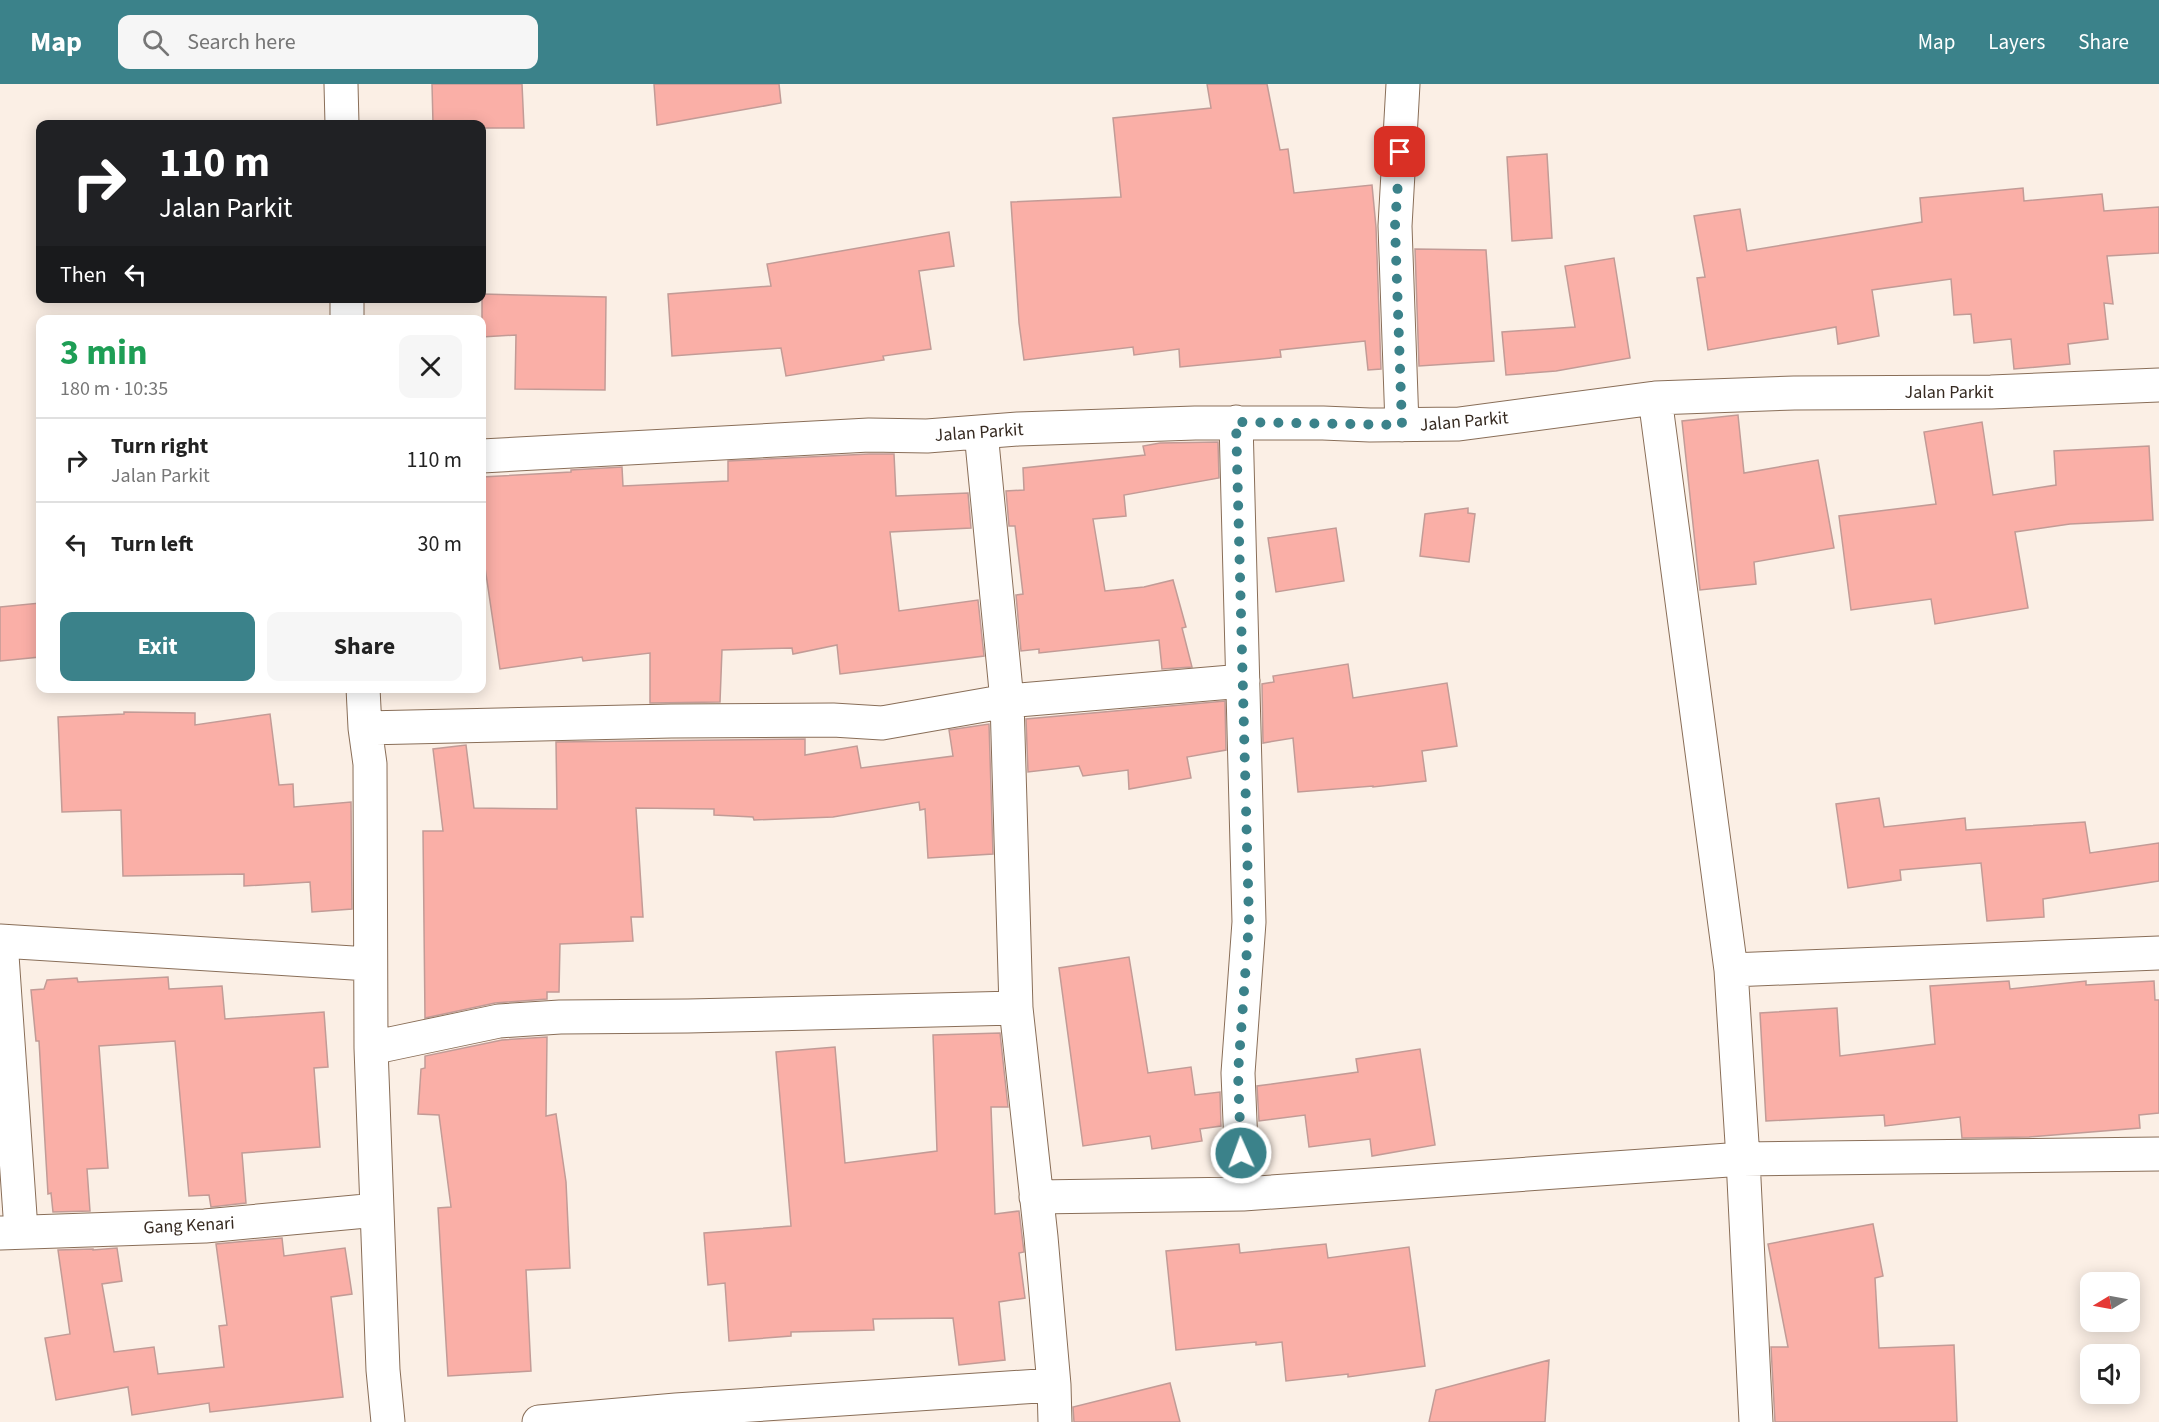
<!DOCTYPE html>
<html lang="en">
<head>
<meta charset="utf-8">
<style>
	:root { --surface:#fff; --page:#f6f6f6; --text:#222; --muted:#767676; --line:#e0e0e0; --accent:#3b828a }
	body { margin:0; font-family:"Source Sans 3",sans-serif; background:var(--page); color:var(--text); height:100vh; display:flex; flex-direction:column; font-size:22px; white-space:nowrap }
	* { box-sizing:border-box; margin:0 }
	p { font-size:20px; color:var(--muted) }
	.icon { flex:none; width:33px; height:33px; fill:none; stroke:currentColor; stroke-width:2; stroke-linecap:round; stroke-linejoin:round }
	.map { position:relative; flex:1; overflow:hidden }
	.details { position:absolute; left:36px; top:231px; width:450px; height:378px; display:flex; flex-direction:column; background:var(--surface); border-radius:12px; box-shadow:0 3px 15px #0003 }
	.details>* { flex:none }
	.hud { position:absolute; left:36px; top:36px; width:450px; height:183px; border-radius:12px; box-shadow:0 3px 15px #0003; background:#202124; color:#fff; overflow:hidden }
	.needle { width:39px; rotate:260deg }
	.controls { position:absolute; left:2080px; top:1188px; display:grid; gap:12px }
	.controls a { display:grid; place-items:center; width:60px; height:60px; border-radius:12px; background:var(--surface); box-shadow:0 3px 15px #0003; font-size:30px }
	.pin { position:absolute; display:grid; place-items:center; width:51px; height:51px; color:#fff; margin:-26px; border-radius:12px; box-shadow:0 3px 9px #0006 }
	.me { position:absolute; width:66px; margin:-33px; rotate:358deg; stroke-linejoin:round; filter:drop-shadow(0 0 4px #0008) }
	.turn { display:flex; align-items:center; gap:21px; height:126px; padding:0 24px; font-size:27px }
	.turn .icon { width:78px; height:78px; stroke-width:2.5 }
	.turn b { display:block; font-size:42px; line-height:51px }
	.then { display:flex; align-items:center; height:57px; padding:0 24px; background:#0003; gap:12px; font-size:22px }
	.round { display:grid; place-items:center; flex:none; width:63px; height:63px; border-radius:12px; background:var(--page) }
	.summary { display:flex; align-items:center; justify-content:space-between; height:102px; padding:0 24px }
	h1 { font-size:36px; font-weight:700; line-height:45px; color:#1e9e55 }
	.action { display:flex; gap:12px; margin-top:auto; padding:12px 24px }
	.action a { flex:1; height:69px; border-radius:12px; background:var(--accent); color:#fff; font-size:24px; font-weight:700; line-height:69px; text-align:center }
	.action a+a { background:var(--page); color:var(--text) }
	ul { padding:0; list-style:none }
	li { display:flex; align-items:center; gap:18px; height:84px; padding:0 24px; border-top:2px solid var(--line) }
	li div { flex:1 }
	li b { display:block; font-size:22px }
	li em { font-style:normal }
	header { display:flex; align-items:center; gap:36px; box-sizing:border-box; height:84px; padding:0 30px; background:var(--accent); color:#fff }
	header strong { font-size:28px }
	nav { display:flex; gap:33px; margin-inline-start:auto; font-size:21px }
	.search { width:420px; height:54px; background:var(--page); display:flex; align-items:center; gap:15px; box-sizing:border-box; padding:0 21px; border-radius:12px; color:var(--muted); font-size:22px }
	.map>svg:first-child { display:block }
	.building { fill:#faafa7; stroke:#c29b96; stroke-width:1.5 }
	.lines { fill:none; stroke-linecap:round; stroke-linejoin:round }
	.street-casing { stroke:#896e58; stroke-width:35 }
	.street { stroke:#fff; stroke-width:33 }
	.route { stroke:#3b828a; stroke-width:10; stroke-dasharray:0 18 }
	.labels { text-anchor:middle; stroke-width:4.5; stroke-linejoin:round; paint-order:stroke }
	.street-label { font-size:18px; fill:#362a21; stroke:#fff }
</style>
</head>
<body>
<header>
<strong>Map</strong>
<div class="search"><svg class="icon" aria-label="search" viewBox="0 0 24 24"><circle cx="10" cy="10" r="6"/><path d="M15 15l6 6"/></svg>Search here</div>
<nav><a>Map</a><a>Layers</a><a>Share</a></nav>
</header>
<div class="map">
<svg width="2159" height="1338" viewBox="0 0 2159 1338">
	<rect width="100%" height="100%" fill="#fbefe5"/>
	<path class="building" d="M 432,0 L 522,0 L 524,44 L 482,44 L 482,40 L 433,40 Z
		M 654,0 L 779,0 L 781,19 L 657,41 Z
		M 1207,0 L 1267,0 L 1280,66 L 1288,65 L 1294,109 L 1372,101 L 1376,143 L 1381,285 L 1368,286 L 1365,257 L 1280,266 L 1281,273 L 1180,283 L 1179,265 L 1134,271 L 1133,263 L 1024,276 L 1019,239 L 1011,118 L 1121,113 L 1113,34 L 1211,24 Z
		M 1547,70 L 1552,154 L 1512,157 L 1507,73 Z
		M 2023,104 L 2024,117 L 2102,110 L 2104,127 L 2159,123 L 2159,169 L 2107,172 L 2113,220 L 2104,219 L 2108,255 L 2068,260 L 2070,280 L 2014,285 L 2011,255 L 1974,259 L 1971,230 L 1954,231 L 1951,195 L 1872,206 L 1879,252 L 1838,260 L 1836,243 L 1708,266 L 1697,194 L 1705,193 L 1694,132 L 1740,125 L 1747,167 L 1922,138 L 1920,114 Z
		M 949,148 L 954,182 L 919,187 L 931,265 L 883,272 L 884,276 L 786,292 L 781,264 L 672,272 L 668,210 L 771,202 L 767,180 Z
		M 1415,165 L 1486,166 L 1494,277 L 1419,282 Z
		M 1614,174 L 1630,274 L 1556,287 L 1506,291 L 1502,248 L 1575,243 L 1565,182 Z
		M 482,210 L 606,213 L 605,306 L 515,305 L 516,251 L 482,253 Z
		M 1738,331 L 1744,389 L 1818,376 L 1834,464 L 1754,478 L 1756,500 L 1700,506 L 1682,337 Z
		M 1982,338 L 1993,411 L 2056,401 L 2054,367 L 2149,362 L 2153,436 L 2070,440 L 2015,448 L 2028,524 L 1935,540 L 1931,515 L 1851,526 L 1839,432 L 1936,420 L 1924,348 Z
		M 1218,358 L 1219,394 L 1124,411 L 1126,432 L 1093,435 L 1105,507 L 1144,503 L 1173,496 L 1186,543 L 1182,544 L 1192,583 L 1162,585 L 1159,556 L 1039,569 L 1039,565 L 1021,567 L 1016,511 L 1023,510 L 1015,442 L 1009,442 L 1006,407 L 1024,406 L 1023,384 L 1145,371 L 1143,362 L 1160,359 Z
		M 869,370 L 894,370 L 896,412 L 968,409 L 971,444 L 890,448 L 899,527 L 978,516 L 984,572 L 840,590 L 837,561 L 793,570 L 792,564 L 722,566 L 720,618 L 650,619 L 650,569 L 583,577 L 582,573 L 500,585 L 482,463 L 482,393 L 571,388 L 571,386 L 622,383 L 623,402 L 728,397 L 728,377 Z
		M 1468,424 L 1468,429 L 1475,430 L 1469,478 L 1420,472 L 1425,430 Z
		M 1336,444 L 1344,497 L 1276,508 L 1268,454 Z
		M 40,519 L 40,573 L 0,577 L 0,523 Z
		M 1348,580 L 1353,614 L 1447,599 L 1457,662 L 1422,667 L 1426,697 L 1373,703 L 1373,702 L 1298,708 L 1293,654 L 1263,659 L 1262,600 L 1274,598 L 1273,592 Z
		M 1225,617 L 1226,666 L 1187,673 L 1191,694 L 1129,705 L 1128,686 L 1083,692 L 1079,682 L 1028,688 L 1026,635 Z
		M 124,628 L 195,629 L 195,641 L 270,630 L 279,701 L 293,700 L 294,723 L 351,718 L 352,825 L 312,828 L 310,798 L 244,802 L 244,790 L 123,792 L 121,726 L 62,728 L 58,633 L 124,630 Z
		M 989,640 L 993,770 L 928,774 L 925,725 L 920,726 L 919,718 L 833,733 L 754,736 L 753,733 L 714,731 L 714,725 L 636,724 L 643,833 L 631,833 L 633,857 L 560,860 L 559,908 L 547,908 L 547,915 L 495,919 L 425,934 L 423,747 L 443,747 L 433,665 L 466,661 L 474,724 L 557,725 L 556,658 L 805,655 L 805,671 L 857,662 L 861,684 L 953,672 L 949,646 Z
		M 1879,714 L 1884,743 L 1965,734 L 1966,746 L 2085,738 L 2090,769 L 2159,759 L 2159,797 L 2043,815 L 2044,833 L 1987,837 L 1981,779 L 1900,786 L 1901,796 L 1848,804 L 1836,720 Z
		M 1129,873 L 1148,989 L 1191,983 L 1195,1011 L 1220,1008 L 1221,1042 L 1200,1045 L 1202,1057 L 1152,1065 L 1150,1052 L 1083,1062 L 1059,884 Z
		M 168,893 L 169,905 L 222,902 L 225,935 L 324,928 L 328,983 L 314,984 L 320,1063 L 242,1069 L 246,1119 L 211,1123 L 209,1111 L 189,1112 L 175,957 L 99,962 L 108,1084 L 87,1085 L 90,1127 L 53,1128 L 51,1109 L 48,1110 L 39,957 L 36,957 L 31,906 L 44,905 L 47,896 L 77,894 L 78,898 Z
		M 2009,897 L 2010,905 L 2086,897 L 2086,901 L 2154,897 L 2155,916 L 2159,916 L 2159,1029 L 2139,1031 L 2140,1044 L 2029,1053 L 1962,1054 L 1960,1033 L 1885,1042 L 1884,1031 L 1766,1037 L 1760,929 L 1837,924 L 1840,972 L 1935,960 L 1930,902 Z
		M 1000,949 L 1008,1023 L 991,1023 L 995,1130 L 1019,1127 L 1024,1168 L 1019,1169 L 1025,1214 L 999,1218 L 1005,1276 L 959,1281 L 953,1234 L 873,1235 L 874,1246 L 791,1248 L 791,1252 L 729,1257 L 725,1199 L 708,1201 L 704,1149 L 791,1142 L 776,968 L 835,963 L 845,1079 L 937,1067 L 933,951 Z
		M 547,953 L 546,1032 L 556,1030 L 566,1098 L 570,1184 L 526,1186 L 531,1287 L 448,1292 L 438,1124 L 451,1123 L 439,1031 L 418,1030 L 421,985 L 425,984 L 425,972 L 502,956 Z
		M 1420,965 L 1435,1061 L 1372,1072 L 1370,1055 L 1309,1063 L 1305,1031 L 1259,1037 L 1257,1002 L 1358,988 L 1356,975 Z
		M 1873,1140 L 1883,1192 L 1875,1194 L 1879,1264 L 1954,1261 L 1957,1338 L 1775,1338 L 1771,1263 L 1788,1263 L 1768,1160 Z
		M 282,1154 L 284,1172 L 345,1164 L 352,1210 L 331,1213 L 343,1313 L 210,1328 L 209,1319 L 132,1331 L 128,1303 L 56,1316 L 45,1254 L 70,1250 L 58,1166 L 93,1165 L 93,1166 L 117,1164 L 122,1197 L 102,1200 L 114,1268 L 154,1263 L 158,1290 L 224,1283 L 219,1242 L 227,1241 L 216,1160 Z
		M 1239,1160 L 1240,1169 L 1326,1160 L 1328,1174 L 1409,1163 L 1425,1282 L 1348,1293 L 1348,1290 L 1286,1297 L 1282,1258 L 1256,1261 L 1256,1258 L 1176,1266 L 1166,1167 Z
		M 1549,1276 L 1545,1338 L 1429,1338 L 1436,1306 Z
		M 1170,1299 L 1180,1338 L 1074,1338 L 1073,1323 Z"/>
	<g class="lines">
		<defs>
			<path id="street" d="M 341,0 L 342,40
				M 347,214 L 347,236
				M 1655,314 L 1731,886 L 1743,1075 L 2159,1070
				M 1236,338 L 1249,838 L 1238,989 L 1243,1110
				M 1402,341 L 1395,142 L 1403,0
				M 981,348 L 1007,617 L 1016,924 L 1041,1153 L 1054,1301 L 1055,1338
				M 482,372 L 869,351 L 927,352 L 1018,345 L 1195,339 L 1323,339 L 1370,341 L 1459,340 L 1655,314 L 1794,309 L 1991,308 L 2159,301
				M 363,604 L 365,644 L 370,680 L 371,964 L 383,1286 L 388,1338
				M 365,644 L 671,637 L 833,636 L 882,639 L 1007,617 L 1243,597
				M 0,857 L 369,880
				M 1,857 L 21,1146
				M 1731,886 L 2159,869
				M 371,964 L 499,937 L 560,933 L 688,932 L 1016,924
				M 1036,1113 L 1243,1110 L 1743,1075 L 1756,1338
				M 0,1149 L 205,1142 L 377,1126
				M 539,1338 L 676,1326 L 1054,1301"/>
		</defs>
		<use href="#street" class="street-casing"/>
		<use href="#street" class="street"/>
	</g>
	<g class="lines">
		<path class="route" d="M 1241,1069 L 1238,989 L 1249,838 L 1236,338 L 1402,341 L 1395,142 L 1400,68"/>
	</g>
	<g class="labels">
		<g class="street-label">
			<text x="1949" y="314">Jalan Parkit</text>
			<text transform="translate(1464 337) rotate(-5)" y="6">Jalan Parkit</text>
			<text transform="translate(979 348) rotate(-4)" y="6">Jalan Parkit</text>
			<text transform="translate(189 1141) rotate(-3)" y="6">Gang Kenari</text>
		</g>
	</g>
</svg>
<div class="controls">
<a><svg class="needle" viewBox="-14 -14 28 28"><path d="M0-13l5 13h-10z" fill="#e53935"/><path d="M0 13l5-13h-10z" fill="#767676"/></svg></a>
<a><svg class="icon" aria-label="sound" viewBox="0 0 24 24"><path d="M4 9h4l5-4v14l-5-4H4zM17 9q2 3 0 6"/></svg></a>
</div>
<div class="pin" style="left:1400px;top:68px;background:#d93025"><svg class="icon" aria-label="arrive" viewBox="0 0 24 24"><path d="M6 21V4h12l-3 4 3 4H6"/></svg></div>
<svg class="me" style="left:1241px;top:1069px" viewBox="-20 -20 40 40"><circle r="17" fill="#3b828a" stroke="#fff" stroke-width="3"/><path d="M0-11L8 9 0 5-8 9z" fill="#fff"/></svg>
<div class="hud">
<div class="turn"><svg class="icon" aria-label="right" viewBox="0 0 24 24"><path d="M7 20v-9h11M14 6l5 5-5 5"/></svg><div><b>110 m</b>Jalan Parkit</div></div>
<div class="then">Then<svg class="icon" aria-label="left" viewBox="0 0 24 24"><path d="M17 20v-9H6M10 6l-5 5 5 5"/></svg></div>
</div>
<section class="details">
<div class="summary"><div><h1>3 min</h1><p>180 m · 10:35</p></div><a class="round"><svg class="icon" aria-label="close" viewBox="0 0 24 24"><path d="M6 6l12 12M18 6L6 18"/></svg></a></div>
<ul>
<li><svg class="icon" aria-label="right" viewBox="0 0 24 24"><path d="M7 20v-9h11M14 6l5 5-5 5"/></svg><div><b>Turn right</b><p>Jalan Parkit</p></div><em>110 m</em></li>
<li><svg class="icon" aria-label="left" viewBox="0 0 24 24"><path d="M17 20v-9H6M10 6l-5 5 5 5"/></svg><div><b>Turn left</b></div><em>30 m</em></li>
</ul>
<div class="action"><a>Exit</a><a>Share</a></div>
</section>
</div>
</body>
</html>
